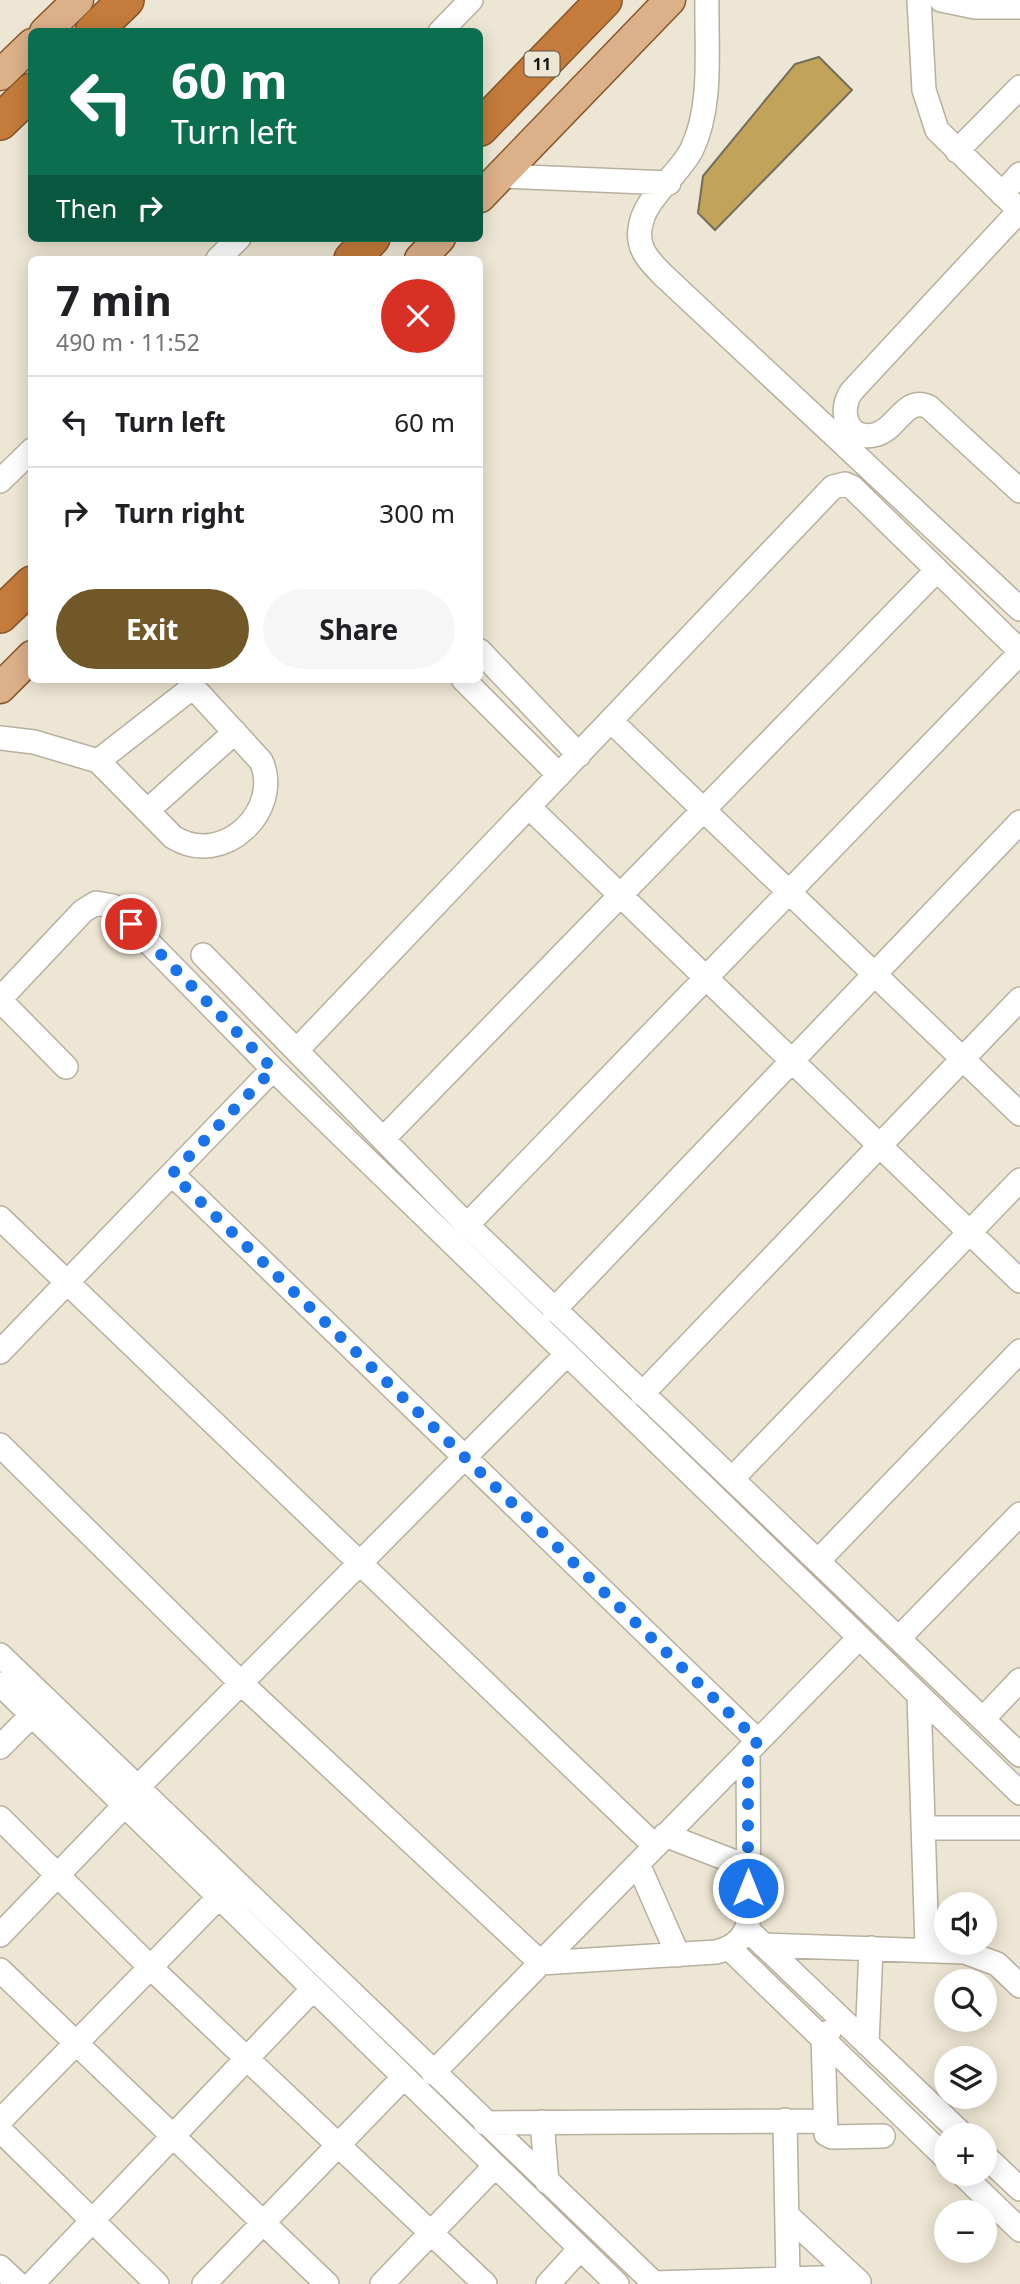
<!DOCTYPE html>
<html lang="en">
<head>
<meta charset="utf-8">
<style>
	:root { --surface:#fff; --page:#f6f6f6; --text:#202124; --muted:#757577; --line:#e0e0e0; --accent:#705828 }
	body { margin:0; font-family:"Noto Sans",sans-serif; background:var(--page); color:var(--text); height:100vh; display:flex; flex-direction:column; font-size:26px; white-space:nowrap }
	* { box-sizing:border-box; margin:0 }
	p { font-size:23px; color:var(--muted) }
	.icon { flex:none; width:38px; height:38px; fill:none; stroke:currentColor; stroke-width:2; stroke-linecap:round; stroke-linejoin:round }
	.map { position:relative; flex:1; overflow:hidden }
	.details { position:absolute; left:28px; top:256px; width:455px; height:427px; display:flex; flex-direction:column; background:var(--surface); border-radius:10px; box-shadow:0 4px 18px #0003 }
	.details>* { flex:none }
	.banner { position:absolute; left:28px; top:28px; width:455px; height:214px; border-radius:10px; box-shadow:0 4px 18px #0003; background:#0b6e4f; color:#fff; overflow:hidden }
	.controls { position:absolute; left:934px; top:1892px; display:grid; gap:14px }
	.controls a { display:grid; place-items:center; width:63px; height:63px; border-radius:50%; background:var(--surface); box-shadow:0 4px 18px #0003; font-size:35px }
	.pin { position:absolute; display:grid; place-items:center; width:60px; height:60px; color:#fff; margin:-30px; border:4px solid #fff; border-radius:50%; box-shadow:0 2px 7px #0007 }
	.me { position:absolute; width:77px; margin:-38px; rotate:0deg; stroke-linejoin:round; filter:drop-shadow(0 0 5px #0008) }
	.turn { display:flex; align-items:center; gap:24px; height:147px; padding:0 28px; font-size:32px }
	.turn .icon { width:91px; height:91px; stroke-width:2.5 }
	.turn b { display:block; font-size:49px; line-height:60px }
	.then { display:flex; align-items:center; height:66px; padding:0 28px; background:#0003; gap:14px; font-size:26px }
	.round { display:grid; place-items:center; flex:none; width:74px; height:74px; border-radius:37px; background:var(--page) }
	.headline { display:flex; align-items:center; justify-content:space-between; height:119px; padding:0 28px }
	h1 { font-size:42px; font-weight:700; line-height:52px }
	.button { display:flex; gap:14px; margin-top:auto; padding:14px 28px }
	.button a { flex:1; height:80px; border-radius:42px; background:var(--accent); color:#fff; font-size:28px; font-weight:700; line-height:80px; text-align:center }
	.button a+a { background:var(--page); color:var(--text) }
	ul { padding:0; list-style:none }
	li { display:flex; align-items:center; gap:21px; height:91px; padding:0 28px; border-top:2px solid var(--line) }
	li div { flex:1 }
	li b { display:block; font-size:26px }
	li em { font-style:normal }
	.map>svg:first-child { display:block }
	.building { fill:#c2a35a; stroke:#746d5d; stroke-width:2 }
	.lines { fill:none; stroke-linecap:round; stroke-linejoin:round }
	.minor-casing { stroke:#b8b09f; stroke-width:26 }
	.major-casing { stroke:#87572b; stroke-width:33 }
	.highway-casing { stroke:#87572b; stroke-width:38 }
	.minor { stroke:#fff; stroke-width:23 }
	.major { stroke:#dcb089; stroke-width:30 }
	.highway { stroke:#c47b3b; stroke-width:35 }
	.route { stroke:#1a73e8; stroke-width:12; stroke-dasharray:0 21.6 }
	.labels { text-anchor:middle; stroke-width:6; stroke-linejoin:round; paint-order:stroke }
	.shield { fill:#eee6d4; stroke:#585349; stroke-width:2 }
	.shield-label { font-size:16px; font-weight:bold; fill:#17140e }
</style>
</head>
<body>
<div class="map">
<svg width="1020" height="2284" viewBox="0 0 1020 2284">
	<rect width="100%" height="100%" fill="#eee6d4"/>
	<path class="building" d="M 819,57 L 852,90 L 715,230 L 698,213 L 703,176 L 795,64 Z"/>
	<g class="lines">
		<defs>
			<path id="minor" d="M 707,0 C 706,48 713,105 692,149 C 678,177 643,198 640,229 C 637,249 650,262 663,275 L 1020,609
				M 919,0 L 924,90 L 937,130 L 1020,211
				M 941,0 L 975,7 L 1020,7
				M 440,32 L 471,0
				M 957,151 L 1020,87
				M 501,176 L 669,183
				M 1002,194 L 1020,174
				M 1020,210 L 852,391 C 838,409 846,441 874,435 C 897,431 904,395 929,407 L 1020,491
				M 218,259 L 239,238
				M 0,481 L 32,450
				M 480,651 L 579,755
				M 463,679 L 559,775
				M 611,721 L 1020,1114
				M 0,738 L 34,742 L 98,761 L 193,687 L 194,679
				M 98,761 L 173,837 C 224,869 283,809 261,761 L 193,687
				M 529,807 L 1020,1281
				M 147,811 L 235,732
				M 203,955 L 467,1225 L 1020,1755
				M 0,999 L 83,911 L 96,903 L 113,906 L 273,1069 L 1020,1793
				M 0,1000 L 66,1067
				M 297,1050 L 833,487 L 845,484 L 852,487 L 1020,651
				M 384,1138 L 937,570
				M 172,1174 L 758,1741
				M 0,1218 L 655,1846
				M 467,1225 L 1020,653
				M 554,1310 L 1020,822
				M 0,1352 L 273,1069
				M 642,1394 L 1020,999
				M 0,1445 L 241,1683 L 541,1963 L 716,1952 C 734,1948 747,1936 749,1918 L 748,1751
				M 732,1479 L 1020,1180
				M 819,1560 L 1020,1351
				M 899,1638 L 1020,1514
				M 0,1655 L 655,2284
				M 0,1684 L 617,2284
				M 919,1696 L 927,1948
				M 983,1719 L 1020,1680
				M 0,1747 L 32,1715
				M 137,1788 L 567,1354
				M 0,1818 L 150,1967 L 485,2284
				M 923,1828 L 1020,1828
				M 665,1835 L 748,1867
				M 638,1864 L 678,1955
				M 748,1930 L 963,2135
				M 0,1935 L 125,1805
				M 763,1945 L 965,1952 L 997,1964 L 1020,1986
				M 729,1948 L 947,2159
				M 0,1970 L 327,2284
				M 829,2032 L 823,2039 L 826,2134 L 832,2137 L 883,2136
				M 867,2044 L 871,1948
				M 433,2073 L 859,1638
				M 785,2120 L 788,2279
				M 0,2121 L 219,1897
				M 542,2122 L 547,2182
				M 485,2123 L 824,2121
				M 0,2130 L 157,2284
				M 985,2156 L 1020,2189
				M 962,2174 L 1020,2230
				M 787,2215 L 859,2282
				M 0,2267 L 18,2284
				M 653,2283 L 853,2277
				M 32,2284 L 313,1989
				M 204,2284 L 404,2077
				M 382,2284 L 495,2166
				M 548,2284 L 580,2249"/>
			<path id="major" d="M 45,32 L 78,0
				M 0,75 L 32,44
				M 480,197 L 670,0
				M 420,259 L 440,238
				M 0,688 L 32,656"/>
			<path id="highway" d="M 93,32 L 126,0
				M 0,122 L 32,91
				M 480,128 L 604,0
				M 352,259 L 372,238
				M 0,615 L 32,584"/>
		</defs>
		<use href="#minor" class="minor-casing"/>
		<use href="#major" class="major-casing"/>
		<use href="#highway" class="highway-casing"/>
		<use href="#minor" class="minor"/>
		<use href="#major" class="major"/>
		<use href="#highway" class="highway"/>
	</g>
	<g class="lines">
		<path class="route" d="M 131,924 L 273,1069 L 172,1174 L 758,1741 L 748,1751 L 748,1888"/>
	</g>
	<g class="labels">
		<rect class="shield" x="524.5" y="51.5" width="35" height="25" rx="5"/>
		<g class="shield-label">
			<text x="542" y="70">11</text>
		</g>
	</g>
</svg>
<div class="controls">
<a><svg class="icon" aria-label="sound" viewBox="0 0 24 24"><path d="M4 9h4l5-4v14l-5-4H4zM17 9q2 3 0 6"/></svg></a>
<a><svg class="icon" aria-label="search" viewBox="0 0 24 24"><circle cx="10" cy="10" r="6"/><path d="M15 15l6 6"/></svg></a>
<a><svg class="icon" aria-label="layers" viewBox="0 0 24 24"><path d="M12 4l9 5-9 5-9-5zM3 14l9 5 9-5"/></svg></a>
<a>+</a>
<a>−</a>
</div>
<div class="pin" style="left:131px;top:924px;background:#d93025"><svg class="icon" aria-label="arrive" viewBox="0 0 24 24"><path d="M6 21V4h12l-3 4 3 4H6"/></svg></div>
<svg class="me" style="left:748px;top:1888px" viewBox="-20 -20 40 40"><circle r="17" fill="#1a73e8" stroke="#fff" stroke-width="3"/><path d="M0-11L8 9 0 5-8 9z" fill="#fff"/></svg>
<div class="banner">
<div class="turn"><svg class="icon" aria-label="left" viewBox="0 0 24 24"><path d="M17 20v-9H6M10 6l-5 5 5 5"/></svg><div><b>60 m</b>Turn left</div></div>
<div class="then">Then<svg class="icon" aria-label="right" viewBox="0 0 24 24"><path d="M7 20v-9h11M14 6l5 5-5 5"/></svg></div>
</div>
<section class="details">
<div class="headline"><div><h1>7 min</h1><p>490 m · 11:52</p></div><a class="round" style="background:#d93025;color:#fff"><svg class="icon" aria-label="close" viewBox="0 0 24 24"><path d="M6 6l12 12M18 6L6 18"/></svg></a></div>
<ul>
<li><svg class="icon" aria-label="left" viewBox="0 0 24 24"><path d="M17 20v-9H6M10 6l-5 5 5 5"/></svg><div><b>Turn left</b></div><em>60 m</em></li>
<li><svg class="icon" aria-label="right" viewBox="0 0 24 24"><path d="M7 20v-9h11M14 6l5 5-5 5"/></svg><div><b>Turn right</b></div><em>300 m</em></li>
</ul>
<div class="button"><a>Exit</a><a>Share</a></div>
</section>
</div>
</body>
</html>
